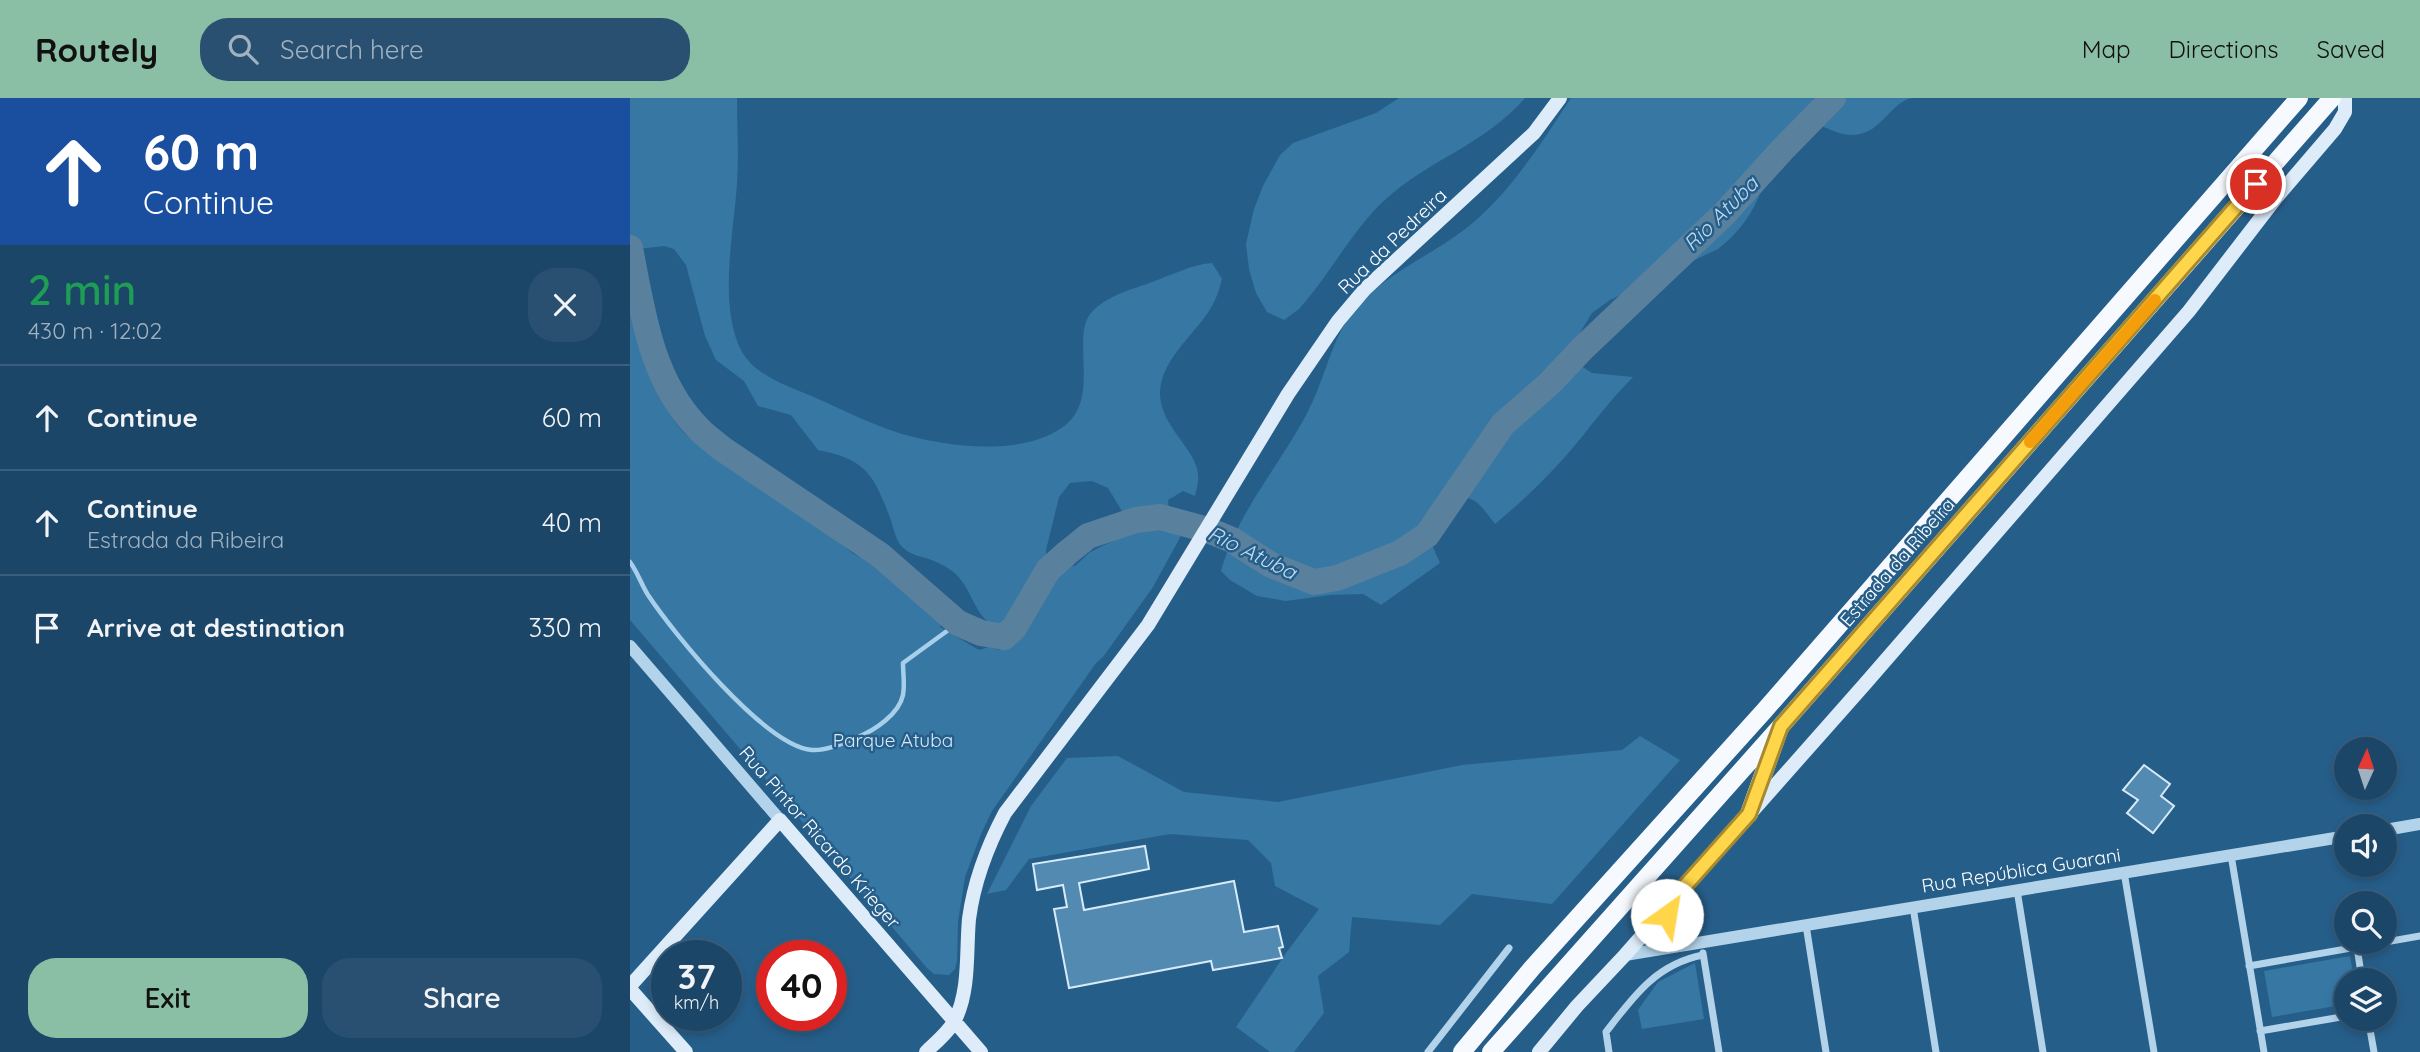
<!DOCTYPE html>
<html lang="en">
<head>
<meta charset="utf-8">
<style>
	:root { --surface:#1c4668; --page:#295071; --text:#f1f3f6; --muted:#a0b1c0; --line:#3a5e7c; --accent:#8abfa5 }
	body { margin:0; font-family:Quicksand,sans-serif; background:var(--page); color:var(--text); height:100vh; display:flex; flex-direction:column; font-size:26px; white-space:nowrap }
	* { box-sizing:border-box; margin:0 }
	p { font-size:23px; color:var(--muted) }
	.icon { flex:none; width:38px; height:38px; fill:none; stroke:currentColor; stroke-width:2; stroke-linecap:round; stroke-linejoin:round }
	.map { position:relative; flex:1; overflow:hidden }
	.panel { display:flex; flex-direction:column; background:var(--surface); width:630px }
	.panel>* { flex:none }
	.hud { background:#1a4fa0; color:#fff; overflow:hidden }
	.needle { width:46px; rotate:3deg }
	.controls { position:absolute; left:1704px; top:639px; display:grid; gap:14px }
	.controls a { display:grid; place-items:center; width:63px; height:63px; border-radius:50%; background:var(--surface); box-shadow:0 4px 10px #0003,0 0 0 2px var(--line); font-size:35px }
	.speed { position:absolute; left:21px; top:842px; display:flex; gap:14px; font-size:35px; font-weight:700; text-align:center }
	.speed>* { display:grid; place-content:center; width:91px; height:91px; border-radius:50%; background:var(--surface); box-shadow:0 4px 10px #0003,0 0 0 2px var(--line); line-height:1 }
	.speed small { font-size:18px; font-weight:400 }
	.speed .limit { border:10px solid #d22; background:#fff; color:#111 }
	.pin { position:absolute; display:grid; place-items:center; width:60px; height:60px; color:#fff; margin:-30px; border:4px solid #fff; border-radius:50%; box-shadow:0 2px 7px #0007 }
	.me { position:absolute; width:77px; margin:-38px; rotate:32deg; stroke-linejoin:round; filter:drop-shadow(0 0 5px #0008) }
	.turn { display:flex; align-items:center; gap:24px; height:147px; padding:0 28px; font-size:32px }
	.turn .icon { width:91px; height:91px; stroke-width:2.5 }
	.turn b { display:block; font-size:49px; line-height:60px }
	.round { display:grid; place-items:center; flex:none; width:74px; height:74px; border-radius:28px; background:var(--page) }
	.summary { display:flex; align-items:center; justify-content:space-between; height:119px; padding:0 28px }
	h1 { font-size:42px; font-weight:600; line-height:52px; color:#1e9e55 }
	.primary-button { display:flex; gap:14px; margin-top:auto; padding:14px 28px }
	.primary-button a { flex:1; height:80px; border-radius:28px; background:var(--accent); color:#111; font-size:28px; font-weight:600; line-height:80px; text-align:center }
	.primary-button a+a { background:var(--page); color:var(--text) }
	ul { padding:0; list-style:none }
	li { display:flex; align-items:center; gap:21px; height:105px; padding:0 28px; border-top:2px solid var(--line) }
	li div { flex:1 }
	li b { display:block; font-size:26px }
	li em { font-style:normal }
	header { display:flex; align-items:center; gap:42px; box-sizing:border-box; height:98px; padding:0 35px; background:var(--accent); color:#111 }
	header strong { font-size:33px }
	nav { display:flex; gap:38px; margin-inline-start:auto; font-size:24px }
	.search { width:490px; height:63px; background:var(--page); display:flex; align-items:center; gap:18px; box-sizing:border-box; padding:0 24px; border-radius:28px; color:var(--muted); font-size:26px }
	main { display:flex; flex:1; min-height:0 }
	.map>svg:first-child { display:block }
	.green { fill:#3777a4; fill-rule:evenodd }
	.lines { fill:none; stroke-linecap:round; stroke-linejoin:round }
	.stream { stroke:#a7cfea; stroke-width:4.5 }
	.river { stroke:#59809d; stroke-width:26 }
	.building { fill:#528ab2; stroke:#d7eaf7; stroke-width:2 }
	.minor { stroke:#b3d3ea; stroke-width:7 }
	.tertiary { stroke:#b3d3ea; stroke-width:12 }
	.secondary { stroke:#ddecf8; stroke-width:14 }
	.primary { stroke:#f6fafe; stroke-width:18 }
	.route-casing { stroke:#a68a30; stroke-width:18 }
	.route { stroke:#ffd54a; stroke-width:12 }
	.slow { stroke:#f59e0b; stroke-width:12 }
	.labels { text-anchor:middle; stroke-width:5; stroke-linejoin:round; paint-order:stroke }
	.street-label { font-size:19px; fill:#fff; stroke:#265e8a }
	.park-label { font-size:19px; fill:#d7eaf7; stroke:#265e8a }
	.water-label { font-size:21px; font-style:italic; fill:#bfdcf1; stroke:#265e8a }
</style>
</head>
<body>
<header>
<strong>Routely</strong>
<div class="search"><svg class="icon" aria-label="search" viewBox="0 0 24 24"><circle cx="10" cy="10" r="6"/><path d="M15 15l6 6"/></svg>Search here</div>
<nav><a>Map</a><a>Directions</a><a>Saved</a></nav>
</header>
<main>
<section class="panel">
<div class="hud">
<div class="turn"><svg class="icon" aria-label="ahead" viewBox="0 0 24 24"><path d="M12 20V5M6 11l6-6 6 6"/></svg><div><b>60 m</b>Continue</div></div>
</div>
<div class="summary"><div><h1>2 min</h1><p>430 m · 12:02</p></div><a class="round"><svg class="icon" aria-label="close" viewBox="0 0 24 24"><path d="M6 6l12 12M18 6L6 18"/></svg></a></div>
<ul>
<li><svg class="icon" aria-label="ahead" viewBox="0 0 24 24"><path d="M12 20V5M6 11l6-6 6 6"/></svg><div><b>Continue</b></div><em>60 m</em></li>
<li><svg class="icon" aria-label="ahead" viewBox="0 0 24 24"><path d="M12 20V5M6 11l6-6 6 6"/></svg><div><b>Continue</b><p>Estrada da Ribeira</p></div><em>40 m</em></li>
<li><svg class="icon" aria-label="arrive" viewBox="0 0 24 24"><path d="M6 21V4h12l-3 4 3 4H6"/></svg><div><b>Arrive at destination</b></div><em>330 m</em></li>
</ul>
<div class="primary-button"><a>Exit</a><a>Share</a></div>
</section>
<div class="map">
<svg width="1790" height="954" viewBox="0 0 1790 954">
	<rect width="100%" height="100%" fill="#265e8a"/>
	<path class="green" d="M 0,0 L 107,0 C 107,28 109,57 107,85 C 104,134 88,207 111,252 C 125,279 161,289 186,300 C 213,312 241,326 269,335 C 316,349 391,359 433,329 C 472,301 440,240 461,215 C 477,197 501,192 522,184 C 542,177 560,167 582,165 L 592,181 C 590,188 588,196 585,202 C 571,233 531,258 530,295 C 530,331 571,353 568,382 C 568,387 566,393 565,398 L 553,393 L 538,402 L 540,426 L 550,428 L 553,434 L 523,489 L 473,559 L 466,565 L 362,713 L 351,736 L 335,779 L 328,824 L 327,863 L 325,871 L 319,877 L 304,876 L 297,870 L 0,522 L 0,185 L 10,236 L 15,236 C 20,247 26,264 21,275 C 32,305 48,341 81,352 L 84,358 L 191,429 L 198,427 L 211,434 L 209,441 C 218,454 227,460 243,462 L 247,471 L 255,467 L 266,476 L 264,484 C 281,497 302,505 313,523 L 310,529 L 349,552 L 359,549 L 369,552 L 374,549 L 366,546 C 363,519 357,529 347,510 C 335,488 332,475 306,464 C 292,457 279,459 269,445 C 265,438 263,428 260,420 C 244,377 236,361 188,352 L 161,317 L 128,308 L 114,283 L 86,262 L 75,238 L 56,167 L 44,151 L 34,148 L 0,152 ZM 462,383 L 478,390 L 504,433 L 460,454 L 445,468 L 433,469 L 424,475 L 417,466 L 416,452 L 429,399 L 440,385 Z
		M 769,0 L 895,0 C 854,47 800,61 756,101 C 724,129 699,178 669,211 L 654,222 L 637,214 L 626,195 L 619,171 L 616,146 L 624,111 L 633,88 L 650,57 L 663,45 L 746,15 Z
		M 941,0 L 1282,0 C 1263,4 1254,27 1236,34 C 1206,47 1185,12 1160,29 C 1139,43 1140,69 1132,91 C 1123,115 1109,135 1088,151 L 980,202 L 962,215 L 943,246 L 945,264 L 962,275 L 1003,279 C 982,300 965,323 946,346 C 922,375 894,402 865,426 C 845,399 843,397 810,399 C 788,420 800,442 810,465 L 751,507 L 733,496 L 700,497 L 656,503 L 627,498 L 600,482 L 591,473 C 608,411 655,362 682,305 C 698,271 705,228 734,201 C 763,173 802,156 834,132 C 879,97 910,47 941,0 Z
		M 1010,638 L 1050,662 L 922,806 L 842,796 L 810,827 L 722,819 L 719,854 L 688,878 L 694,915 L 664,954 L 640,954 L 606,929 L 656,855 L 689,811 L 645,788 L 641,765 L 618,742 L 540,736 L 399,761 L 376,792 L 357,796 L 401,708 L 437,660 L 488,658 L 554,694 L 648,704 L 832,667 L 992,652 Z
		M 1720,858 L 1724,882 L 1717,882 L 1717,906 L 1642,919 L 1634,873 Z
		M 1065,865 L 1074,921 L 1012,931 L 1008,912 L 1028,884 Z"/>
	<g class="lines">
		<path class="stream" d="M 0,464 C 8,475 11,486 18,497 C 44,536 135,648 182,652 C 196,653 215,645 228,639 C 245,632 269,616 273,597 C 275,587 273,575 273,565 L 328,525"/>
		<path class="river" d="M 0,150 C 12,212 21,282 67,329 C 74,337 83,343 91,350 L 250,457 L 328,525 L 351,535 L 374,539 L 384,530 L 418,472 L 437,455 L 458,438 L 506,422 L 530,419 L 578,432 L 602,442 L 641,467 L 684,484 L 707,480 L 770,455 L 797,437 L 873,326 L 919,286 L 952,251 L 1095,115 L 1152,52 L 1203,0"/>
	</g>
	<path class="building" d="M 1514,667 L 1540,686 L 1531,698 L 1544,708 L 1523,735 L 1497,715 L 1508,702 L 1493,692 Z
		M 515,748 L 519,771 L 449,785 L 454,812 L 604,783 L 614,834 L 648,828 L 653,849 L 649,850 L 652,860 L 583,872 L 581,863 L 439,890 L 424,811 L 437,809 L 433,787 L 407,792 L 403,766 Z"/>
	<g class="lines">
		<path class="minor" d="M 1601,757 L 1634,954
			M 1494,774 L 1524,954
			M 1387,792 L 1413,954
			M 1283,809 L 1306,954
			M 1176,827 L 1196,954
			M 1727,849 L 1732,882
			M 1073,855 L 1089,954
			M 1619,868 L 1790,838
			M 1738,920 L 1744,954
			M 1630,933 L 1717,918
			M 798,954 L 879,850
			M 979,954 L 976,934 C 1003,899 1026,866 1073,857"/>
		<path class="tertiary" d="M 0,548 L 150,722
			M 1755,732 L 1790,726
			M 1038,807 C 1035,827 1044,840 1064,844
			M 995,857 L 1717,738"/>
		<path class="secondary" d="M 0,888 L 150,722 L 351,954
			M 0,891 L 56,954
			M 296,954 C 305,945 319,934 325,922 C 340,892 336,854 339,821 C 344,783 357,749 375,715 L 518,527 L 658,296 L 708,223 L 735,191 L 904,35 L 930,0
			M 909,954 L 947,908 L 995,857 L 1234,587 L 1559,213 L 1646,100 L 1705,31 L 1715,14 L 1715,0"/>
		<path class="primary" d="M 1119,716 L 1147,638
			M 832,954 L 903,869 L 1134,613 L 1669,0
			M 861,954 L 1151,628 L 1702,0"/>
	</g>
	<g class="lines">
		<defs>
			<path id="route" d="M 1037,817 L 1038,807 L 1119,716 L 1151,628 L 1626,86"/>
		</defs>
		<use href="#route" class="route-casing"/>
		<use href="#route" class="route"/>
		<path class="slow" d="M 1400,344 L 1525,202"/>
	</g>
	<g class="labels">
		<g class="street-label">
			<text transform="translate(762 143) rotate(-44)" y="7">Rua da Pedreira</text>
			<text transform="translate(1267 464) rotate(-49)" y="7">Estrada da Ribeira</text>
			<text transform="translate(190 739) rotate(49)" y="7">Rua Pintor Ricardo Krieger</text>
			<text transform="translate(1391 772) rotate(-9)" y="7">Rua República Guarani</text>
		</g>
		<g class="park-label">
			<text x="263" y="649">Parque Atuba</text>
		</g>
		<g class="water-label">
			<text transform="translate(1091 116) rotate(-45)" y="7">Rio Atuba</text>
			<text transform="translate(622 455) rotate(26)" y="7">Rio Atuba</text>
		</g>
	</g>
</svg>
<div class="controls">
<a><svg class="needle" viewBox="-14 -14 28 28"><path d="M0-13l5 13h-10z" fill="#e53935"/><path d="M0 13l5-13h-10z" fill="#a0b1c0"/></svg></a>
<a><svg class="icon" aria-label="sound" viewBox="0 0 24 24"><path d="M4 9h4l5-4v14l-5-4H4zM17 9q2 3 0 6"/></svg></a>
<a><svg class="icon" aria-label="search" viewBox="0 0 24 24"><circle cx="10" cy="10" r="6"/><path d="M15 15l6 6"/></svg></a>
<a><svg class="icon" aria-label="layers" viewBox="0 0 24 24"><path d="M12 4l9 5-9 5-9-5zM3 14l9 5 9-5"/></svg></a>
</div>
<div class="speed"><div>37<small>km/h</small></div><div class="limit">40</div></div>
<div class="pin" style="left:1626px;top:86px;background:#d93025"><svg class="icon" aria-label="arrive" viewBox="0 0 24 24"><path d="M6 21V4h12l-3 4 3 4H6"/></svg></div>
<svg class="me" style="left:1037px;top:817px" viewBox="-20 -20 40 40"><circle r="19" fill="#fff"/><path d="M0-13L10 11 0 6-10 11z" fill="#ffd54a"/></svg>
</div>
</main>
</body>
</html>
